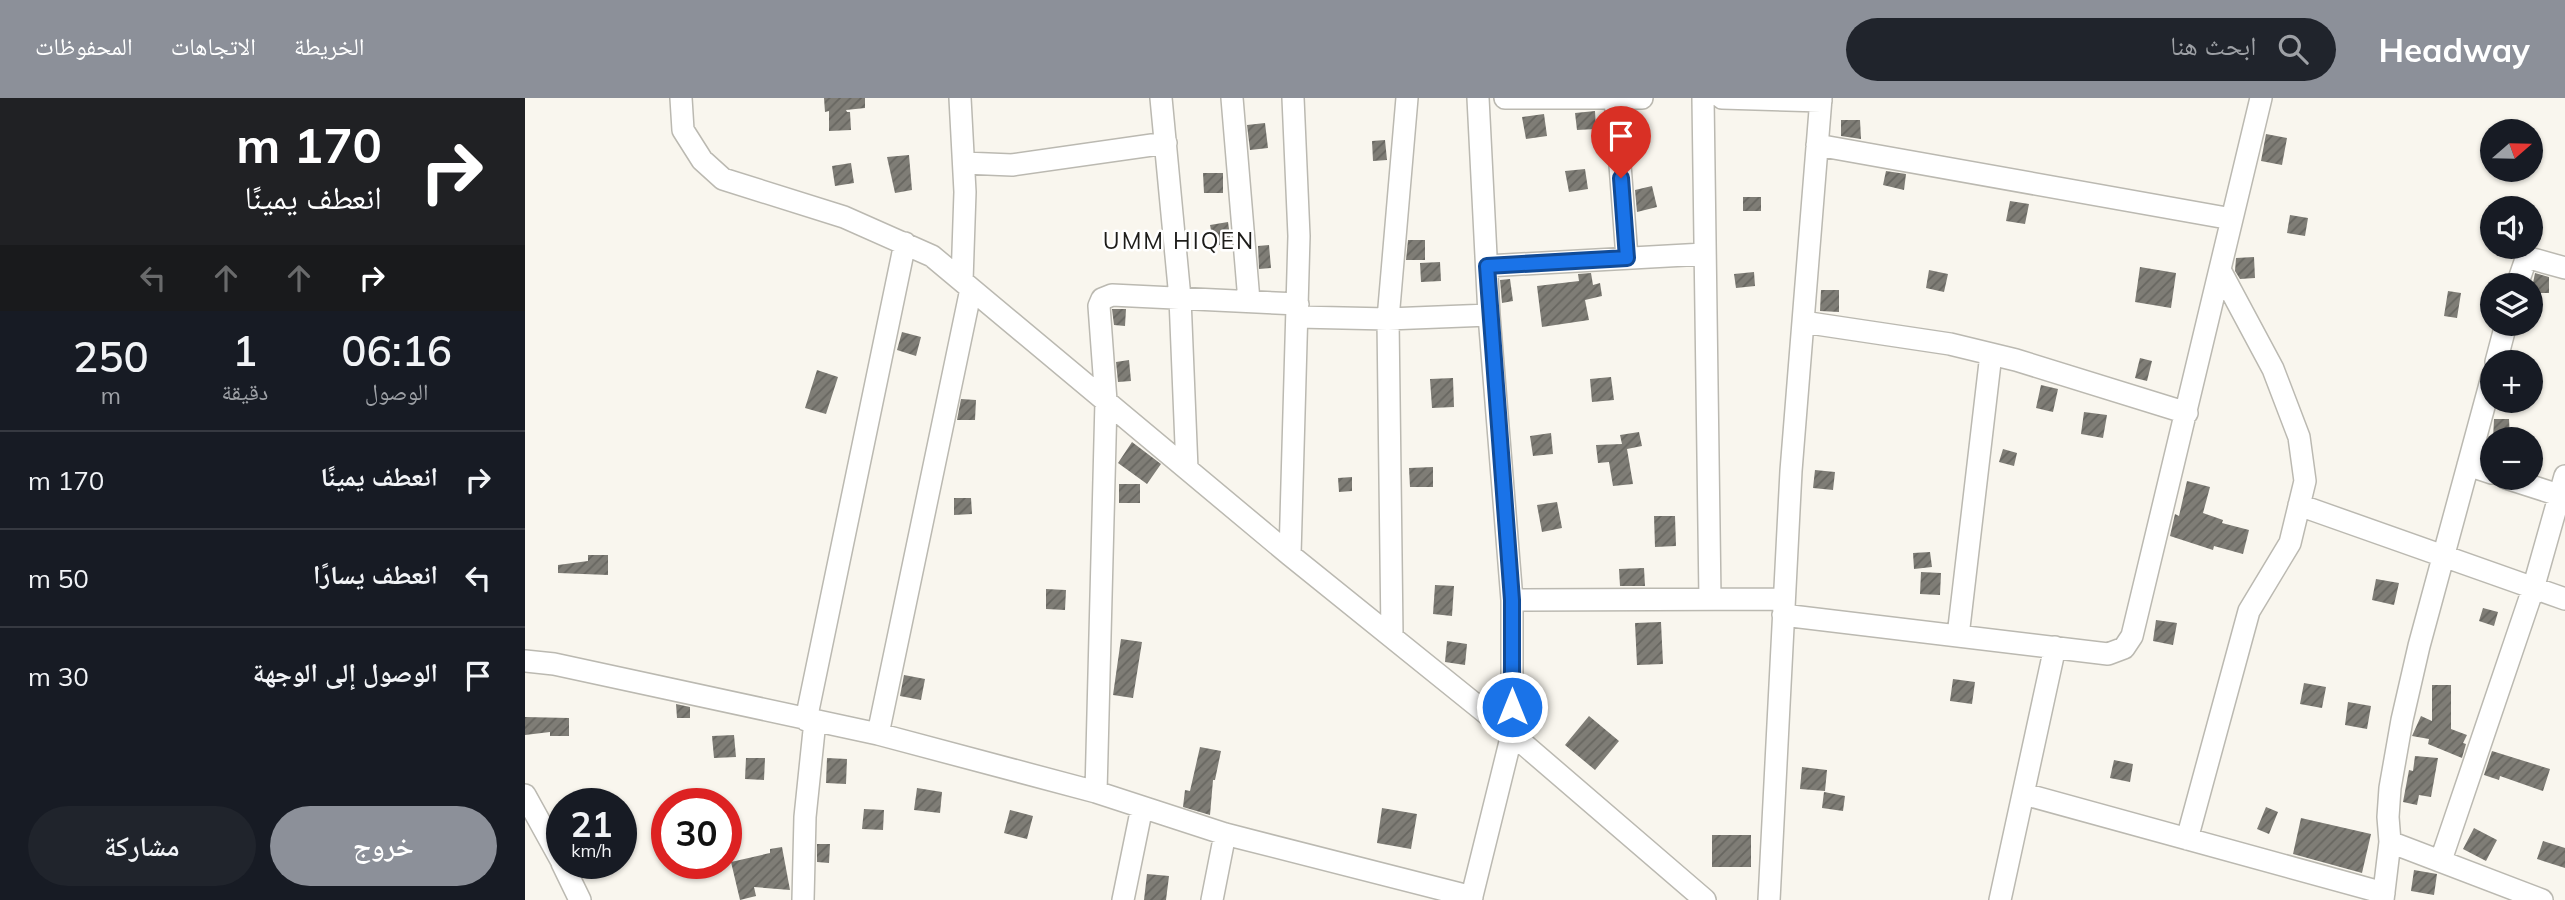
<!DOCTYPE html>
<html lang="ar">
<head>
<meta charset="utf-8">
<style>
	:root { --surface:#171b24; --page:#20242c; --text:#f1f3f6; --muted:#9ea1a6; --line:#363941; --accent:#8c9099 }
	body { margin:0; font-family:Mulish,"Noto Naskh Arabic",sans-serif; background:var(--page); color:var(--text); direction:rtl; height:100vh; display:flex; flex-direction:column; font-size:26px; white-space:nowrap }
	* { box-sizing:border-box; margin:0 }
	p { font-size:23px; color:var(--muted) }
	.icon { flex:none; width:38px; height:38px; fill:none; stroke:currentColor; stroke-width:2; stroke-linecap:round; stroke-linejoin:round }
	.map { position:relative; flex:1; overflow:hidden; direction:ltr }
	.details { display:flex; flex-direction:column; background:var(--surface); width:525px }
	.details>* { flex:none }
	.hud { background:#202124; color:#fff; overflow:hidden }
	.needle { width:46px; rotate:70deg }
	.controls { position:absolute; left:1955px; top:21px; display:grid; gap:14px }
	.controls a { display:grid; place-items:center; width:63px; height:63px; border-radius:50%; background:var(--surface); box-shadow:0 2px 5px #0004; font-size:35px }
	.speed { position:absolute; left:21px; top:690px; display:flex; gap:14px; font-size:35px; font-weight:700; text-align:center }
	.speed>* { display:grid; place-content:center; width:91px; height:91px; border-radius:50%; background:var(--surface); box-shadow:0 2px 5px #0004; line-height:1 }
	.speed small { font-size:18px; font-weight:400 }
	.speed .limit { border:10px solid #d22; background:#fff; color:#111 }
	.pin { position:absolute; display:grid; place-items:center; width:60px; height:60px; color:#fff; margin:-72px -30px; border-radius:50% 50% 50% 0; rotate:-45deg; box-shadow:0 0 7px #0007 }
	.pin .icon { rotate:45deg }
	.me { position:absolute; width:77px; margin:-38px; rotate:0deg; stroke-linejoin:round; filter:drop-shadow(0 0 5px #0008) }
	.turn { display:flex; align-items:center; gap:24px; height:147px; padding:0 28px; font-size:32px }
	.turn .icon { width:91px; height:91px; stroke-width:2.5 }
	.turn b { display:block; font-size:49px; line-height:60px }
	.lanes { display:flex; align-items:center; height:66px; padding:0 28px; background:#0003; justify-content:center; gap:35px; direction:ltr }
	.lanes .off { opacity:.35 }
	.eta { display:flex; justify-content:space-evenly; align-items:center; height:119px; text-align:center }
	.eta b { font-size:42px; font-weight:600; line-height:49px }
	.action { display:flex; gap:14px; margin-top:auto; padding:14px 28px }
	.action a { flex:1; height:80px; border-radius:42px; background:var(--accent); color:#fff; font-size:28px; font-weight:600; line-height:80px; text-align:center }
	.action a+a { background:var(--page); color:var(--text) }
	ul { padding:0; list-style:none }
	li { display:flex; align-items:center; gap:21px; height:98px; padding:0 28px; border-top:2px solid var(--line) }
	li div { flex:1 }
	li b { display:block; font-size:26px }
	li em { font-style:normal }
	header { display:flex; align-items:center; gap:42px; box-sizing:border-box; height:98px; padding:0 35px; background:var(--accent); color:#fff }
	header strong { font-size:33px }
	nav { display:flex; gap:38px; margin-inline-start:auto; font-size:24px }
	.search { width:490px; height:63px; background:var(--page); display:flex; align-items:center; gap:18px; box-sizing:border-box; padding:0 24px; border-radius:38px; color:var(--muted); font-size:26px }
	main { display:flex; flex:1; min-height:0 }
	.map>svg:first-child { display:block }
	.building { fill:url(#building-hatch) }
	.lines { fill:none; stroke-linecap:round; stroke-linejoin:round }
	.minor-casing { stroke:#bbb9b1; stroke-width:24 }
	.minor { stroke:#fff; stroke-width:21 }
	.route-casing { stroke:#114b97; stroke-width:18 }
	.route { stroke:#1a73e8; stroke-width:12 }
	.labels { text-anchor:middle; stroke-width:5; stroke-linejoin:round; paint-order:stroke }
	.quarter-label { font-size:23px; letter-spacing:2px; fill:#1d1c19; stroke:#fff }
</style>
</head>
<body>
<header>
<strong>Headway</strong>
<div class="search"><svg class="icon" aria-label="search" viewBox="0 0 24 24"><circle cx="10" cy="10" r="6"/><path d="M15 15l6 6"/></svg>ابحث هنا</div>
<nav><a>الخريطة</a><a>الاتجاهات</a><a>المحفوظات</a></nav>
</header>
<main>
<div class="map">
<svg width="2040" height="802" viewBox="0 0 2040 802">
	<defs>
		<pattern id="building-hatch" width="6" height="6" patternUnits="userSpaceOnUse" patternTransform="scale(1.75)"><rect width="6" height="6" fill="#7f7d76"/><path d="M-1 1l2-2M0 6l6-6M5 7l2-2" fill="none" stroke="#676660"/></pattern>
	</defs>
	<rect width="100%" height="100%" fill="#f9f6ee"/>
	<path class="building" d="M 299,0 L 340,0 L 340,10 L 321,12 L 322,14 L 325,14 L 326,32 L 304,33 L 304,13 L 300,14 Z
		M 1070,13 L 1071,31 L 1052,32 L 1050,15 Z
		M 1019,16 L 1022,38 L 1001,41 L 997,19 Z
		M 1316,22 L 1335,22 L 1336,41 L 1316,38 Z
		M 740,25 L 743,50 L 725,52 L 722,27 Z
		M 1741,36 L 1762,40 L 1757,67 L 1736,63 Z
		M 860,42 L 862,62 L 848,63 L 847,43 Z
		M 384,57 L 387,92 L 370,95 L 362,59 Z
		M 326,65 L 329,85 L 310,88 L 307,68 Z
		M 1060,71 L 1063,91 L 1044,94 L 1040,73 Z
		M 1361,73 L 1381,76 L 1379,92 L 1358,87 Z
		M 678,75 L 698,75 L 698,95 L 679,95 Z
		M 1127,88 L 1132,109 L 1112,114 L 1110,92 Z
		M 1218,99 L 1236,99 L 1236,113 L 1218,113 Z
		M 1485,103 L 1504,106 L 1500,126 L 1481,123 Z
		M 1765,117 L 1783,120 L 1780,138 L 1762,135 Z
		M 703,124 L 706,145 L 689,148 L 685,127 Z
		M 883,142 L 900,142 L 900,162 L 881,162 Z
		M 744,147 L 746,170 L 734,171 L 733,148 Z
		M 1729,159 L 1730,180 L 1715,181 L 1710,173 L 1711,160 Z
		M 915,164 L 916,183 L 896,184 L 895,165 Z
		M 1615,169 L 1651,175 L 1646,210 L 1610,204 Z
		M 1404,172 L 1423,176 L 1419,194 L 1401,190 Z
		M 1229,174 L 1230,188 L 1211,190 L 1209,176 Z
		M 1066,175 L 1068,187 L 1075,185 L 1077,198 L 1060,202 L 1064,222 L 1017,229 L 1012,188 L 1054,183 L 1053,176 Z
		M 2010,175 L 2024,179 L 2024,195 L 2006,195 Z
		M 985,181 L 988,203 L 977,205 L 975,182 Z
		M 1296,192 L 1314,192 L 1314,214 L 1295,213 Z
		M 1923,193 L 1936,195 L 1932,220 L 1919,218 Z
		M 587,211 L 601,211 L 600,228 L 589,227 Z
		M 377,234 L 396,239 L 391,258 L 372,252 Z
		M 1615,260 L 1627,263 L 1622,283 L 1610,280 Z
		M 604,262 L 606,283 L 593,284 L 591,264 Z
		M 292,272 L 313,279 L 301,316 L 280,310 Z
		M 1086,279 L 1089,302 L 1067,304 L 1065,281 Z
		M 928,280 L 929,309 L 907,310 L 905,281 Z
		M 1516,287 L 1533,291 L 1528,314 L 1511,310 Z
		M 436,301 L 451,302 L 450,322 L 432,322 Z
		M 1559,314 L 1582,317 L 1578,340 L 1556,336 Z
		M 1969,321 L 1984,321 L 1985,341 L 1968,341 Z
		M 1114,334 L 1117,348 L 1102,351 L 1108,386 L 1088,388 L 1084,364 L 1073,365 L 1071,347 L 1097,346 L 1095,337 Z
		M 1026,335 L 1028,356 L 1008,358 L 1005,338 Z
		M 607,344 L 636,366 L 622,386 L 593,365 Z
		M 1478,351 L 1492,355 L 1489,368 L 1474,364 Z
		M 908,369 L 908,389 L 885,389 L 884,370 Z
		M 1290,372 L 1310,374 L 1308,392 L 1288,390 Z
		M 827,379 L 827,393 L 814,394 L 813,380 Z
		M 1662,383 L 1685,389 L 1678,415 L 1698,422 L 1697,425 L 1724,432 L 1718,456 L 1689,448 L 1688,452 L 1645,438 L 1650,416 L 1654,418 Z
		M 594,386 L 615,386 L 615,405 L 594,405 Z
		M 429,400 L 446,400 L 447,416 L 429,417 Z
		M 1032,404 L 1037,430 L 1017,434 L 1012,407 Z
		M 1129,418 L 1150,418 L 1151,448 L 1130,449 Z
		M 1405,454 L 1407,469 L 1389,471 L 1388,455 Z
		M 63,457 L 83,457 L 83,477 L 33,475 L 33,467 L 63,463 Z
		M 1119,470 L 1120,488 L 1095,488 L 1094,471 Z
		M 1396,474 L 1416,475 L 1415,497 L 1395,496 Z
		M 1851,481 L 1874,485 L 1869,507 L 1847,502 Z
		M 910,487 L 929,488 L 927,518 L 908,516 Z
		M 521,491 L 541,492 L 540,512 L 521,511 Z
		M 1958,510 L 1973,514 L 1969,528 L 1954,523 Z
		M 1631,522 L 1652,525 L 1648,547 L 1628,543 Z
		M 1136,524 L 1138,566 L 1112,567 L 1110,525 Z
		M 596,541 L 617,544 L 608,600 L 588,597 Z
		M 922,543 L 942,546 L 940,567 L 920,564 Z
		M 379,577 L 400,581 L 396,602 L 375,598 Z
		M 1428,581 L 1450,584 L 1447,606 L 1425,603 Z
		M 1779,585 L 1801,589 L 1797,610 L 1775,606 Z
		M 1907,587 L 1926,587 L 1926,631 L 1942,637 L 1938,645 L 1941,646 L 1937,660 L 1903,646 L 1904,641 L 1887,638 L 1896,618 L 1907,623 Z
		M 1823,604 L 1846,608 L 1842,631 L 1820,627 Z
		M 151,606 L 165,609 L 165,620 L 152,620 Z
		M 1064,618 L 1094,643 L 1070,672 L 1040,647 Z
		M 0,619 L 44,620 L 44,638 L 25,638 L 25,634 L 0,637 Z
		M 209,637 L 211,659 L 189,660 L 187,638 Z
		M 675,649 L 696,653 L 690,682 L 688,682 L 685,717 L 658,709 L 660,692 L 665,693 Z
		M 1967,653 L 2025,671 L 2018,693 L 1975,678 L 1974,682 L 1959,677 Z
		M 1890,658 L 1913,660 L 1906,699 L 1894,697 L 1892,707 L 1878,704 L 1884,672 L 1888,673 Z
		M 221,660 L 240,660 L 239,682 L 220,681 Z
		M 302,660 L 322,661 L 321,686 L 301,685 Z
		M 1589,662 L 1608,666 L 1605,684 L 1585,680 Z
		M 1277,669 L 1302,672 L 1300,693 L 1275,691 Z
		M 392,690 L 417,694 L 415,715 L 389,712 Z
		M 1299,694 L 1320,698 L 1318,713 L 1297,710 Z
		M 1741,709 L 1753,714 L 1744,736 L 1732,731 Z
		M 857,710 L 892,716 L 886,751 L 852,745 Z
		M 339,711 L 359,712 L 358,732 L 337,731 Z
		M 485,712 L 508,718 L 502,741 L 479,735 Z
		M 1776,720 L 1846,736 L 1837,775 L 1768,756 Z
		M 1949,730 L 1972,742 L 1961,763 L 1938,751 Z
		M 1187,737 L 1226,737 L 1226,769 L 1187,769 Z
		M 2018,743 L 2040,750 L 2040,770 L 2012,761 Z
		M 292,746 L 305,746 L 304,765 L 292,764 Z
		M 257,749 L 265,792 L 229,789 L 231,798 L 215,802 L 206,764 L 245,755 L 245,751 Z
		M 1889,772 L 1912,776 L 1909,797 L 1886,793 Z
		M 622,776 L 644,778 L 641,802 L 619,802 Z"/>
	<g class="lines">
		<defs>
			<path id="minor" d="M 156,0 L 158,32 L 177,62 L 198,81 L 319,119 L 407,158 L 765,457 L 987,636 L 1180,802
				M 435,0 L 440,94 L 437,183
				M 636,0 L 655,200 L 662,371
				M 707,0 L 724,203
				M 980,0 L 1117,0
				M 1090,0 L 1102,160
				M 1178,0 L 1185,501
				M 1197,0 L 1296,3
				M 1292,47 L 1707,121
				M 439,65 L 487,67 L 641,45
				M 962,168 L 1179,156
				M 1992,187 L 2000,164 L 2008,161 L 2040,170
				M 773,219 L 863,221 L 964,217
				M 1278,224 L 1425,246 L 1491,262 L 1662,315
				M 1971,264 L 1981,226
				M 1943,367 L 1967,375
				M 1981,380 L 2040,399
				M 1774,407 L 2040,501
				M 765,457 L 774,138 L 768,0
				M 987,502 L 1259,501
				M 1258,517 L 1583,556 L 1599,550 L 1607,538 L 1736,0
				M 867,537 L 863,221 L 882,0
				M 1433,538 L 1466,256
				M 0,563 L 29,566 L 353,636 L 571,694 L 700,736 L 947,799
				M 281,622 L 380,145
				M 353,636 L 446,191
				M 571,694 L 581,303 L 574,208 L 577,201 L 587,197 L 773,206
				M 1499,696 L 1859,795
				M 0,697 L 37,764
				M 1662,741 L 1724,513 L 1765,445 L 1780,383 L 1774,339 L 1748,271 L 1695,172
				M 1865,744 L 2017,802
				M 1916,762 L 2008,491 L 2040,378
				M 37,765 L 55,802
				M 278,802 L 280,719 L 290,623
				M 598,802 L 617,709
				M 687,802 L 700,736
				M 946,802 L 987,636 L 987,502 L 964,217 L 953,0
				M 1244,802 L 1266,373 L 1296,0
				M 1475,802 L 1530,549
				M 1858,802 L 1865,744 L 1863,719 L 1865,690 L 1877,622 L 1894,548 L 1967,279"/>
		</defs>
		<use href="#minor" class="minor-casing"/>
		<use href="#minor" class="minor"/>
	</g>
	<g class="lines">
		<defs>
			<path id="route" d="M 987,609 L 987,502 L 962,168 L 1102,160 L 1096,80"/>
		</defs>
		<use href="#route" class="route-casing"/>
		<use href="#route" class="route"/>
	</g>
	<g class="labels">
		<g class="quarter-label">
			<text x="654" y="151">UMM HIQEN</text>
		</g>
	</g>
</svg>
<div class="controls">
<a><svg class="needle" viewBox="-14 -14 28 28"><path d="M0-13l5 13h-10z" fill="#e53935"/><path d="M0 13l5-13h-10z" fill="#9ea1a6"/></svg></a>
<a><svg class="icon" aria-label="sound" viewBox="0 0 24 24"><path d="M4 9h4l5-4v14l-5-4H4zM17 9q2 3 0 6"/></svg></a>
<a><svg class="icon" aria-label="layers" viewBox="0 0 24 24"><path d="M12 4l9 5-9 5-9-5zM3 14l9 5 9-5"/></svg></a>
<a>+</a>
<a>−</a>
</div>
<div class="speed"><div>21<small>km/h</small></div><div class="limit">30</div></div>
<div class="pin" style="left:1096px;top:80px;background:#d93025"><svg class="icon" aria-label="arrive" viewBox="0 0 24 24"><path d="M6 21V4h12l-3 4 3 4H6"/></svg></div>
<svg class="me" style="left:987px;top:609px" viewBox="-20 -20 40 40"><circle r="17" fill="#1a73e8" stroke="#fff" stroke-width="3"/><path d="M0-11L8 9 0 5-8 9z" fill="#fff"/></svg>
</div>
<section class="details">
<div class="hud">
<div class="turn"><svg class="icon" aria-label="right" viewBox="0 0 24 24"><path d="M7 20v-9h11M14 6l5 5-5 5"/></svg><div><b>170 m</b>انعطف يمينًا</div></div>
<div class="lanes"><svg class="icon off" aria-label="left" viewBox="0 0 24 24"><path d="M17 20v-9H6M10 6l-5 5 5 5"/></svg><svg class="icon off" aria-label="ahead" viewBox="0 0 24 24"><path d="M12 20V5M6 11l6-6 6 6"/></svg><svg class="icon off" aria-label="ahead" viewBox="0 0 24 24"><path d="M12 20V5M6 11l6-6 6 6"/></svg><svg class="icon" aria-label="right" viewBox="0 0 24 24"><path d="M7 20v-9h11M14 6l5 5-5 5"/></svg></div>
</div>
<div class="eta">
<div><b>06:16</b><p>الوصول</p></div>
<div><b>1</b><p>دقيقة</p></div>
<div><b>250</b><p>m</p></div>
</div>
<ul>
<li><svg class="icon" aria-label="right" viewBox="0 0 24 24"><path d="M7 20v-9h11M14 6l5 5-5 5"/></svg><div><b>انعطف يمينًا</b></div><em>170 m</em></li>
<li><svg class="icon" aria-label="left" viewBox="0 0 24 24"><path d="M17 20v-9H6M10 6l-5 5 5 5"/></svg><div><b>انعطف يسارًا</b></div><em>50 m</em></li>
<li><svg class="icon" aria-label="arrive" viewBox="0 0 24 24"><path d="M6 21V4h12l-3 4 3 4H6"/></svg><div><b>الوصول إلى الوجهة</b></div><em>30 m</em></li>
</ul>
<div class="action"><a>خروج</a><a>مشاركة</a></div>
</section>
</main>
</body>
</html>
